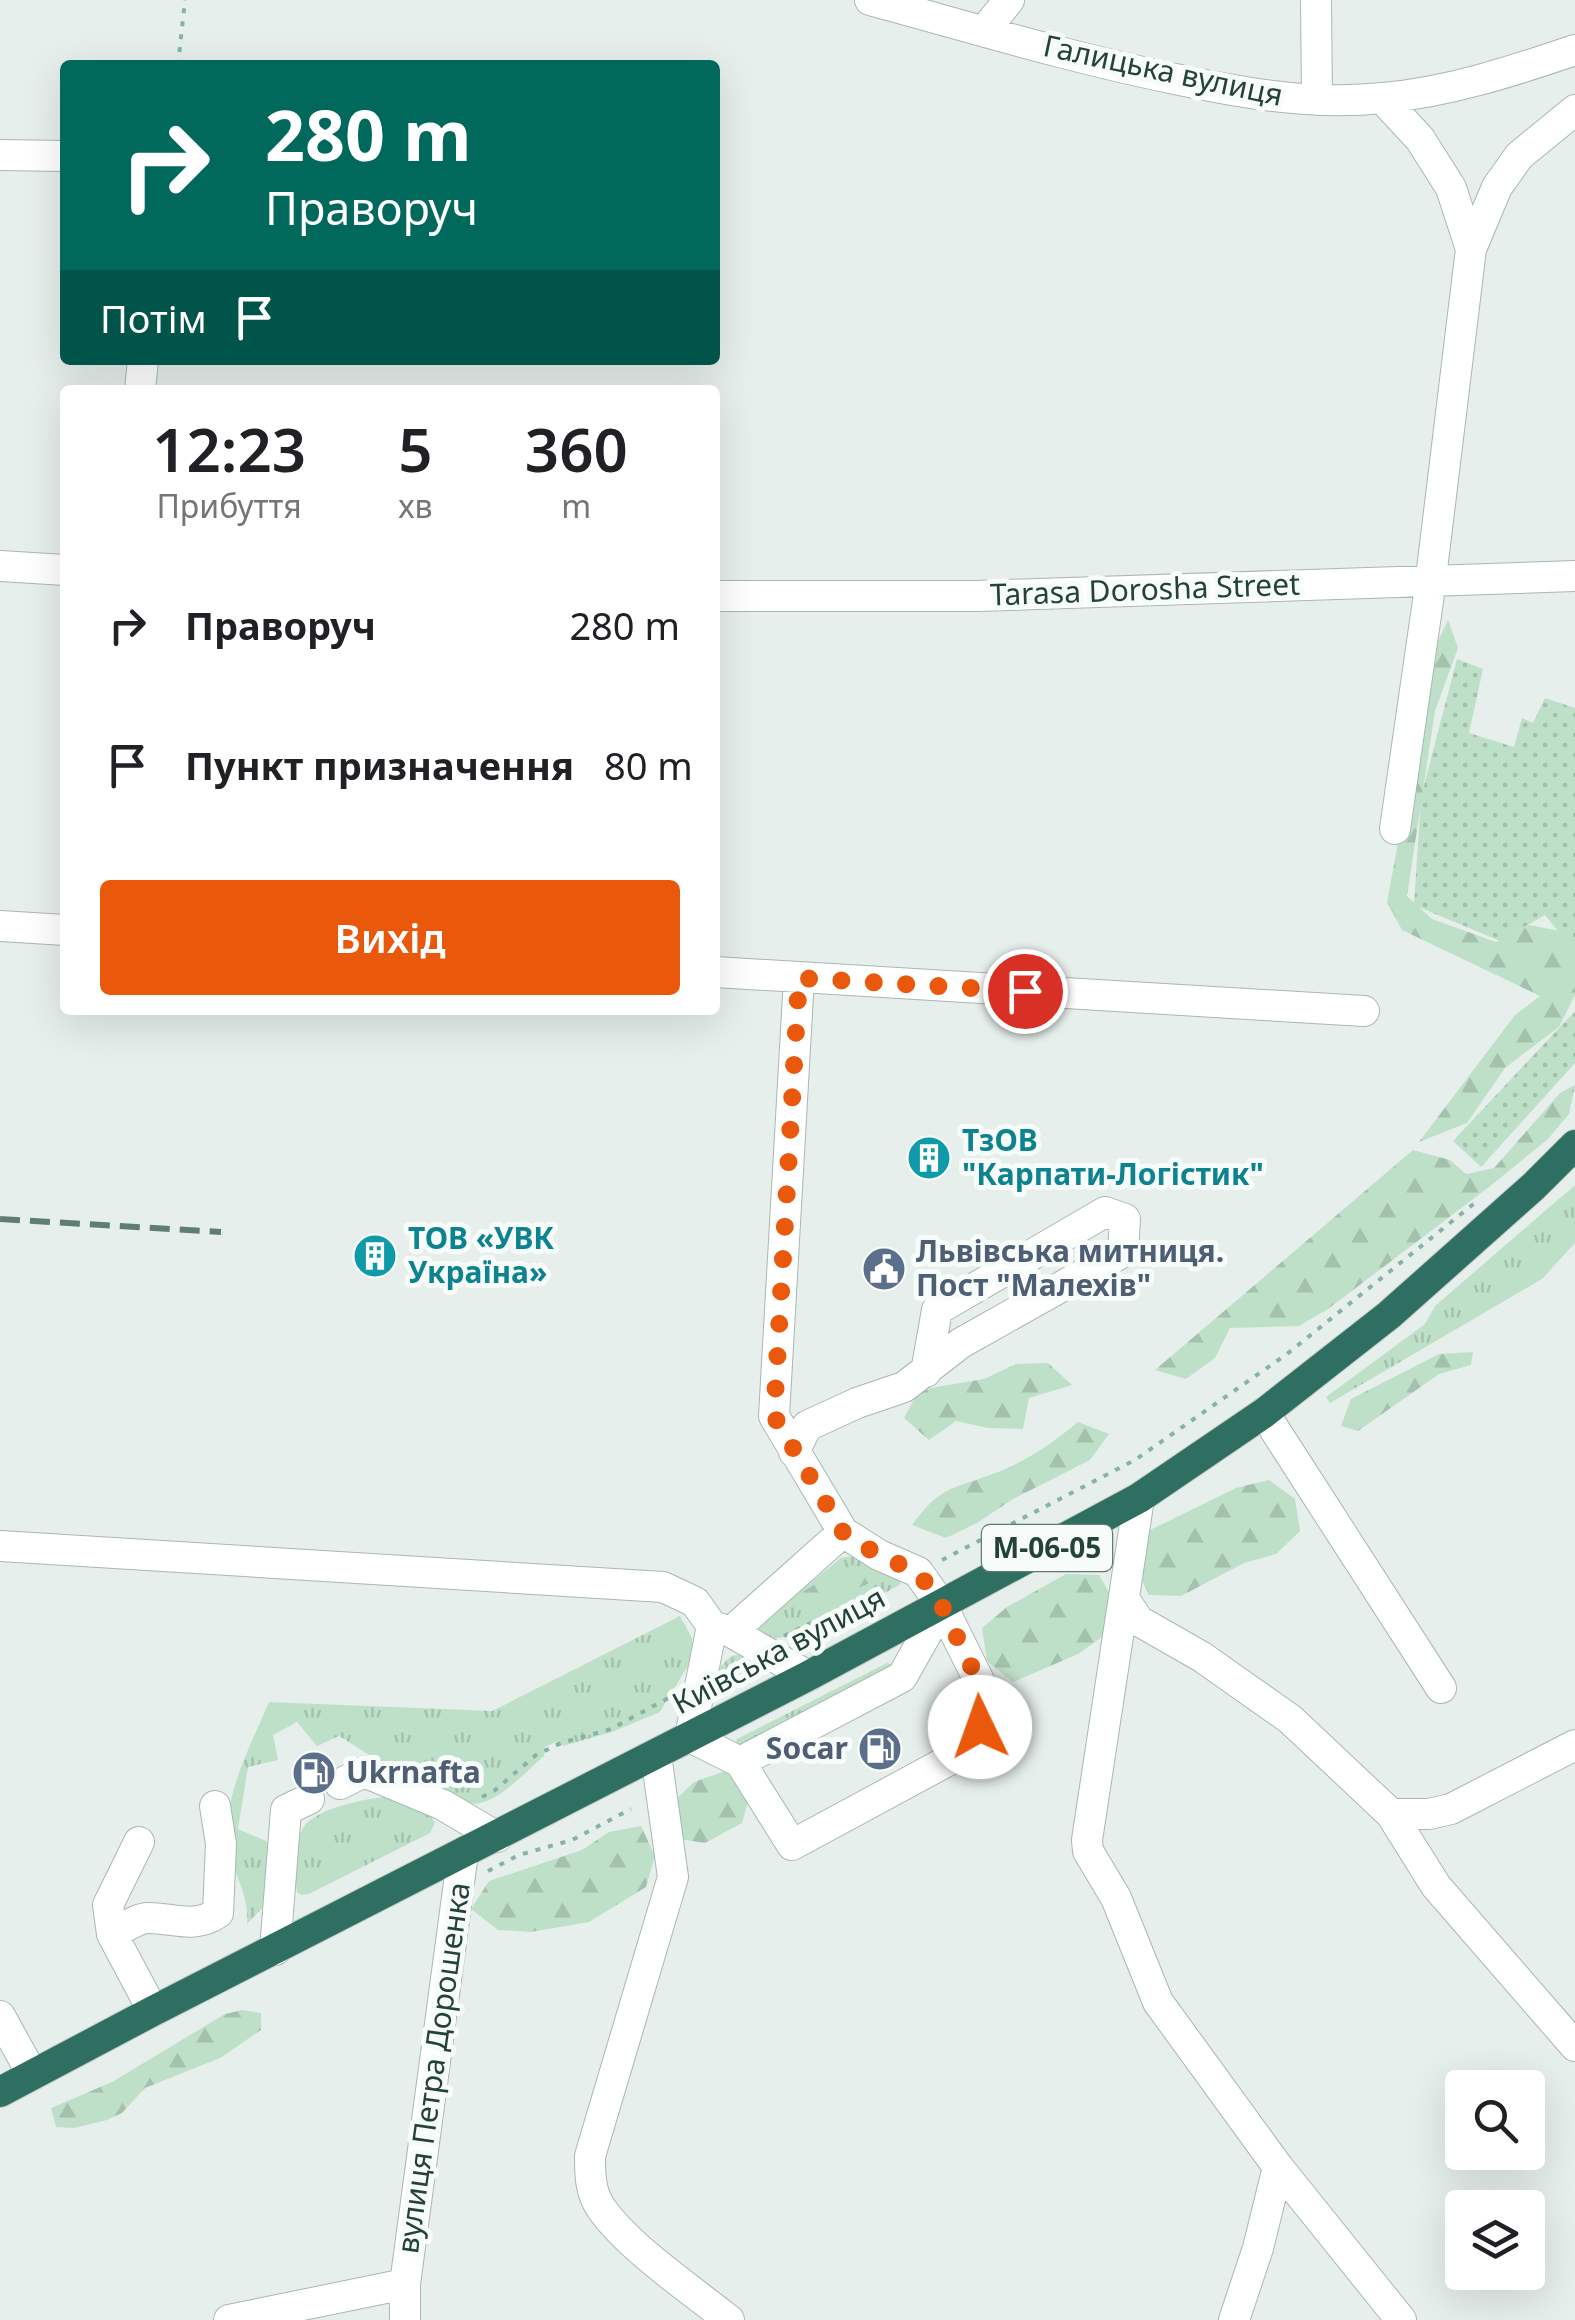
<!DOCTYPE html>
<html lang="uk">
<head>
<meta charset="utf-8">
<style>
	:root { --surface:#fff; --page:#f6f6f6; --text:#202124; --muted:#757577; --accent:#ea580c }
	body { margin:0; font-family:"Noto Sans",sans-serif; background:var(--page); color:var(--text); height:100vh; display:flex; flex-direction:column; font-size:38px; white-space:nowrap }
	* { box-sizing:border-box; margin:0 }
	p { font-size:32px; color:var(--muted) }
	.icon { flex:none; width:55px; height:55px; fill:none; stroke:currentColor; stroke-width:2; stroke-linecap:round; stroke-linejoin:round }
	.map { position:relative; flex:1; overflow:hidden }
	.panel { position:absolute; left:60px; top:385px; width:660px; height:630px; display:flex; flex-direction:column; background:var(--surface); border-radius:10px; box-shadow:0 10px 40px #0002 }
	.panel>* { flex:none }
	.banner { position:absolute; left:60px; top:60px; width:660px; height:305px; border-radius:10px; box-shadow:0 10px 40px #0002; background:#00695c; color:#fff; overflow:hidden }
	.tools { position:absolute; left:1445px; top:2070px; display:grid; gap:20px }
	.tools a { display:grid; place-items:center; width:100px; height:100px; border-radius:10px; background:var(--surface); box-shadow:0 10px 40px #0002; font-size:50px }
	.pin { position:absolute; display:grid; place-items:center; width:85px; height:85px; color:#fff; margin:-42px; border:5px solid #fff; border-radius:50%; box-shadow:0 2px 10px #0007 }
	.me { position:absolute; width:110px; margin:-55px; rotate:357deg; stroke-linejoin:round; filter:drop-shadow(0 0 8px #0008) }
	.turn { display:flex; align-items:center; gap:35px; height:210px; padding:0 40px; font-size:45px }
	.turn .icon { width:130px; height:130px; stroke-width:2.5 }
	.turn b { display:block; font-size:70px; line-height:85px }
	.then { display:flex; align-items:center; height:95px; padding:0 40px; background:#0003; gap:20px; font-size:38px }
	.eta { display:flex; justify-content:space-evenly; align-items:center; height:170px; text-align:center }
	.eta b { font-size:60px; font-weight:600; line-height:70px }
	.button { display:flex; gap:20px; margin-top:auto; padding:20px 40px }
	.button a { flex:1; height:115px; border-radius:10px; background:var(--accent); color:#fff; font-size:40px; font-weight:600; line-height:115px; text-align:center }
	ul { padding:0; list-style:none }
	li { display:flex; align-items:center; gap:30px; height:140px; padding:0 40px }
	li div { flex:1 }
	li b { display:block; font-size:38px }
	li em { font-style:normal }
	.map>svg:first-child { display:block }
	.grass { fill:url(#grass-tufts) }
	.forest { fill:url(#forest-firs) }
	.garden { fill:url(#garden-dots) }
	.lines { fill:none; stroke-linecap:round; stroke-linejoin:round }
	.minor-casing { stroke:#a8b8b2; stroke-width:32 }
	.highway-casing { stroke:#c2cac8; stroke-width:32 }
	.path { stroke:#86b3a5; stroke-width:4; stroke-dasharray:5 8; stroke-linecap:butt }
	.minor { stroke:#fff; stroke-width:30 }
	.highway { stroke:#2f6f62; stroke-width:30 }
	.rail { stroke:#5f7d75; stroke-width:6; stroke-dasharray:20 10; stroke-linecap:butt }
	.route { stroke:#ea580c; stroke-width:18; stroke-dasharray:0 32.4 }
	.labels { text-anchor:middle; stroke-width:10; stroke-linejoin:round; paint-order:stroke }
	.shield { fill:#f7fbf9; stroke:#637a73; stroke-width:2.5 }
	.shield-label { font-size:28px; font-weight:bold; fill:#24423a }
	.street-label { font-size:30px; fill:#24423a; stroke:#f7fbf9 }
	.culture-label { font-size:30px; font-weight:bold; fill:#0d838f; stroke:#f7fbf9; text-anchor:start }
	.service-label { font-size:30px; font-weight:bold; fill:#4e5e75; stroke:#f7fbf9; text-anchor:start }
</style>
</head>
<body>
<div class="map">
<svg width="1575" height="2320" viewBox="0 0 1575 2320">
	<defs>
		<pattern id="grass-tufts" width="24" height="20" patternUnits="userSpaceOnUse" patternTransform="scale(2.5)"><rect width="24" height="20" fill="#bfe0c8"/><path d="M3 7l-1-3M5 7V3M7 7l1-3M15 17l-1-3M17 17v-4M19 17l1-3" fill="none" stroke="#a4c1ad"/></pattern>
		<pattern id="forest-firs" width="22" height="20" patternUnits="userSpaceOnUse" patternTransform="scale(2.5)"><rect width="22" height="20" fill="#bfe0c8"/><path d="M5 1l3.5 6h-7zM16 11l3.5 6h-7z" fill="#a4c1ad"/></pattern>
		<pattern id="garden-dots" width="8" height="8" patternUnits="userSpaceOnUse" patternTransform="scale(2.5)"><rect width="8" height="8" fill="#bfe0c8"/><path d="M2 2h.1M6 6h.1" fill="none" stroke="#a4c1ad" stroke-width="1.8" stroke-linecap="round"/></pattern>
	</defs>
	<rect width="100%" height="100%" fill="#e6efeb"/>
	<path class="grass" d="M 1575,1185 L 1575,1243 L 1542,1279 L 1330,1403 L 1326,1397 L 1425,1324 L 1435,1306 Z
		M 856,1555 L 902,1578 L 900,1585 C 868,1600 780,1657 748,1633 L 841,1558 Z
		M 680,1616 L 692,1638 L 692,1659 L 660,1712 L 612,1732 L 563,1746 L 556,1742 L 545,1747 L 544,1756 C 526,1771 504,1797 480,1803 C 451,1811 366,1752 339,1736 L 317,1746 L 297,1722 L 273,1735 L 278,1760 L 248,1767 L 238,1829 L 266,1841 L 272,1852 L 264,1906 L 247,1924 C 250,1894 231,1871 228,1843 C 223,1795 251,1745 269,1702 L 492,1711 Z
		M 741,1654 L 753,1662 L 752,1669 L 716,1683 L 713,1674 L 731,1656 Z
		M 887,1663 L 893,1665 L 743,1749 L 735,1744 L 737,1739 Z
		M 384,1797 L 431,1816 L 435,1823 L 430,1833 L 309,1894 L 301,1895 L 297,1892 C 294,1874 293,1844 303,1828 C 314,1809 364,1799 384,1797 Z"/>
	<path class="forest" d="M 1448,620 L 1458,648 L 1435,711 L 1407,896 L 1432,919 L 1496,942 L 1529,925 L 1575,934 L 1575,995 L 1559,1027 L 1505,1068 L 1467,1123 L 1419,1142 L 1515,1015 L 1540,996 L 1402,930 L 1387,902 L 1434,650 Z
		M 1575,1085 L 1569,1114 L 1548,1139 L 1489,1187 L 1328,1309 L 1299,1326 L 1230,1328 L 1215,1358 L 1186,1379 L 1155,1370 L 1413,1150 L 1450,1160 L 1466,1174 L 1494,1168 L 1560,1093 Z
		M 1473,1352 L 1471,1365 L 1439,1374 L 1358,1431 L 1341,1426 L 1351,1399 L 1439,1354 Z
		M 1048,1363 L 1072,1385 L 1029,1398 L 1023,1429 L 988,1428 L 956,1421 L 929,1440 L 904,1418 L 919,1390 L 984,1379 L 1016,1364 Z
		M 1078,1422 L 1109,1434 L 1090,1460 L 1013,1499 L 977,1523 L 946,1538 L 912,1525 C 940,1487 949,1490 990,1475 C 1022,1464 1053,1443 1078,1422 Z
		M 1269,1480 L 1295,1499 L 1300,1531 L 1276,1554 L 1244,1563 L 1181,1596 L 1149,1595 L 1135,1565 L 1146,1532 L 1236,1488 Z
		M 854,1564 L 879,1579 L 806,1611 L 794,1601 L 805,1590 Z
		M 1066,1574 L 1099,1575 L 1115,1603 L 1105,1635 L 1078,1654 L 1013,1682 L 987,1661 L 982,1628 L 1007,1607 Z
		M 725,1771 L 751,1791 L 742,1823 L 705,1843 L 673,1838 L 670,1805 L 694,1782 Z
		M 641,1826 L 655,1856 L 646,1887 L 589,1922 L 531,1932 L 498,1930 L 471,1909 L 489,1881 L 582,1850 L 609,1832 Z
		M 242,2010 L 261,2013 L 261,2030 L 220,2058 L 145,2088 L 122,2113 L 107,2120 L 74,2128 L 56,2127 L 51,2108 L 112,2082 L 225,2014 Z"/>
	<path class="garden" d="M 1457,659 L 1483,669 L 1469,733 L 1514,747 L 1522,718 L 1533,723 L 1545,698 L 1575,708 L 1575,952 L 1545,915 L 1500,941 L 1414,905 L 1421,797 Z
		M 1575,1011 L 1575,1063 L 1481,1167 L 1453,1141 Z"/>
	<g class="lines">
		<defs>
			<path id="minor" d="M 870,0 C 973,28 1075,59 1180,80 C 1247,94 1314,105 1383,98 C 1449,92 1513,71 1575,50
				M 1316,0 L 1317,100
				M 984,31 L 1009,0
				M 1382,98 L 1420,139 L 1451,188 L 1471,249
				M 0,155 L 65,156
				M 140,390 L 143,360
				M 0,566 L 65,570
				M 715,596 L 977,596 L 1575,576
				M 1395,829 L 1429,594 L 1471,249 L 1497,187 L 1519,156 L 1575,110
				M 0,926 L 65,930
				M 715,972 L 1364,1011
				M 1264,1413 L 1441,1688
				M 794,1452 L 807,1426 L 857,1403 L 904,1387 L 961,1343 L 1123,1252 L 1125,1219 L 1105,1212 L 937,1310 L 926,1372
				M 1139,1498 L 1087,1840 L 1088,1851 L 1116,1898 L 1158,2002 L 1278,2167 L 1401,2320
				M 0,1546 L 663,1587 L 695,1602 L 712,1626 L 731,1632 L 808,1676
				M 1124,1599 L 1139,1621 L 1202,1657 L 1290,1719 L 1391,1814 L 1436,1886 L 1575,2046
				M 712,1626 L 690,1737 L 740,1762 L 902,1677 L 942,1606
				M 731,1632 L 843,1532
				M 656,1755 L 673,1877 L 590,2156 C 590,2174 590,2192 601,2208 C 628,2247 690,2289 729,2320
				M 740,1762 L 792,1845 L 964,1752 L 981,1727 L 987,1697 L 942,1606 L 918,1572 L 879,1555 L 843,1532 L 774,1416 L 799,978
				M 340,1784 L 364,1772 L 443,1805 L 497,1837
				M 1391,1814 L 1429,1814 L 1451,1809 L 1575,1745
				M 112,1934 L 108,1905 L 139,1842
				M 275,1950 L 286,1810 L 309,1799
				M 153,2011 L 112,1934 C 123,1929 137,1918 148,1918 C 174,1918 194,1929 218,1913 L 221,1844 L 215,1806
				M 0,2016 L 32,2074
				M 229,2320 L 405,2284
				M 405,2320 L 405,2284 L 463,1853
				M 1234,2320 L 1258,2248 L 1278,2167"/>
			<path id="highway" d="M 0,2092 L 153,2011 L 808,1676 L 1139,1498 L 1264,1413 L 1389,1315 L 1534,1186 L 1575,1145"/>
		</defs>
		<use href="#minor" class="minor-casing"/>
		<use href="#highway" class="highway-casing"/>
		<path class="path" d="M 178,65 L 185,0
			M 942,1560 L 1135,1460 L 1287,1354 L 1476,1202
			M 784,1636 L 888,1586
			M 482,1797 L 494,1791 L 536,1755 L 561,1743 L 611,1729 L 674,1695
			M 488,1871 L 519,1855 L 572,1840 L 631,1809"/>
		<use href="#minor" class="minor"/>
		<use href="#highway" class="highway"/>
		<path class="rail" d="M 0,1219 L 221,1232"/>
	</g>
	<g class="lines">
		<path class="route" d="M 980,1727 L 986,1697 L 942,1606 L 918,1572 L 878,1555 L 843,1532 L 774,1416 L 799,978 L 1025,991"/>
	</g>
	<defs>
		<symbol id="building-disc" viewBox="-11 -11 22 22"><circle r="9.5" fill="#0f9aa8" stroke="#f7fbf9"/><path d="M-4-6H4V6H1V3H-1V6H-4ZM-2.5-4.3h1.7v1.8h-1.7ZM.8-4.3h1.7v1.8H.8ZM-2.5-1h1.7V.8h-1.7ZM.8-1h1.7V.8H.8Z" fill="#fff"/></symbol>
		<symbol id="civic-disc" viewBox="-11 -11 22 22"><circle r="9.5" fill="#5c6f8a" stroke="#f7fbf9"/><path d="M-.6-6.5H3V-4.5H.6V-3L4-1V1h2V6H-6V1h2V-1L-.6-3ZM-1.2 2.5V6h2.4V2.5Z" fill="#fff"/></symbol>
		<symbol id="fuel-disc" viewBox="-11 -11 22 22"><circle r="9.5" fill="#5c6f8a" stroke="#f7fbf9"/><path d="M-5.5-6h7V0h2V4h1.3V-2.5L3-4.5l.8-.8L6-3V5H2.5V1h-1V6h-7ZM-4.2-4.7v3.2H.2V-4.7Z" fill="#fff"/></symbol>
	</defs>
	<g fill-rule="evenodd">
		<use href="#building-disc" x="904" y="1133" width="50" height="50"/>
		<use href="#building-disc" x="350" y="1231" width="50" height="50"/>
		<use href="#civic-disc" x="859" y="1244" width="50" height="50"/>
		<use href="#fuel-disc" x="855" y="1724" width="50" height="50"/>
		<use href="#fuel-disc" x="289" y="1748" width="50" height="50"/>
	</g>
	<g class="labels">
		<rect class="shield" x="982" y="1525" width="130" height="46" rx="8"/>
		<g class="shield-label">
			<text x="1047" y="1558">М-06-05</text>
		</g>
		<g class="street-label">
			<text transform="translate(1163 71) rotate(12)" y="10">Галицька вулиця</text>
			<text transform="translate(1145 590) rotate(-2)" y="10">Tarasa Dorosha Street</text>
			<text transform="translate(779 1651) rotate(-28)" y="10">Київська вулиця</text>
			<text transform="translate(434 2068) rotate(-82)" y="10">вулиця Петра Дорошенка</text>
		</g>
		<g class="culture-label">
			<text x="962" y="1151">ТзОВ<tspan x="962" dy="34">"Карпати-Логістик"</tspan></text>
			<text x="408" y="1249">ТОВ «УВК<tspan x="408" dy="34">Україна»</tspan></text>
		</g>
		<g class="service-label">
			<text x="916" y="1262">Львівська митниця.<tspan x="916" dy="34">Пост "Малехів"</tspan></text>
			<text x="848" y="1759" text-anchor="end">Socar</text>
			<text x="346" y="1783">Ukrnafta</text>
		</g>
	</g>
</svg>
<div class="tools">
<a><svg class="icon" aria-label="search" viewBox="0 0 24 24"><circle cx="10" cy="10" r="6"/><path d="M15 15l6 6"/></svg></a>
<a><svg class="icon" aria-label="layers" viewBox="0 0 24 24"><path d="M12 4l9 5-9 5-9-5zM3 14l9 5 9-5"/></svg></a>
</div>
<div class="pin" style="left:1025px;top:991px;background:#d93025"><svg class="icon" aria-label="arrive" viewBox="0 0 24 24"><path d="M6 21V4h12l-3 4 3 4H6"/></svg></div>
<svg class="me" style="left:980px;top:1727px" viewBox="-20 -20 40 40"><circle r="19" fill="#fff"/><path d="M0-13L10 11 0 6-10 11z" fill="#ea580c"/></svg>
<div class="banner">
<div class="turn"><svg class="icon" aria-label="right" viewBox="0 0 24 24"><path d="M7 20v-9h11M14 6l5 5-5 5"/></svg><div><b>280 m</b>Праворуч</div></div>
<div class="then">Потім<svg class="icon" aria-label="arrive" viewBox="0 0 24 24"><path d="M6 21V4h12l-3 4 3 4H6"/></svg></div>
</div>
<section class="panel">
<div class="eta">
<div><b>12:23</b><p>Прибуття</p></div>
<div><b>5</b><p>хв</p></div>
<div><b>360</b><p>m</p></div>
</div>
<ul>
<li><svg class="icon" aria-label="right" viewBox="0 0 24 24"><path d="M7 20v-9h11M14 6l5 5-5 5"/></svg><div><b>Праворуч</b></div><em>280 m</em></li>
<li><svg class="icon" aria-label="arrive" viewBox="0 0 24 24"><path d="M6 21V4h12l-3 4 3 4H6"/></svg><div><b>Пункт призначення</b></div><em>80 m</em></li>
</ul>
<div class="button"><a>Вихід</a></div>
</section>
</div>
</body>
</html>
